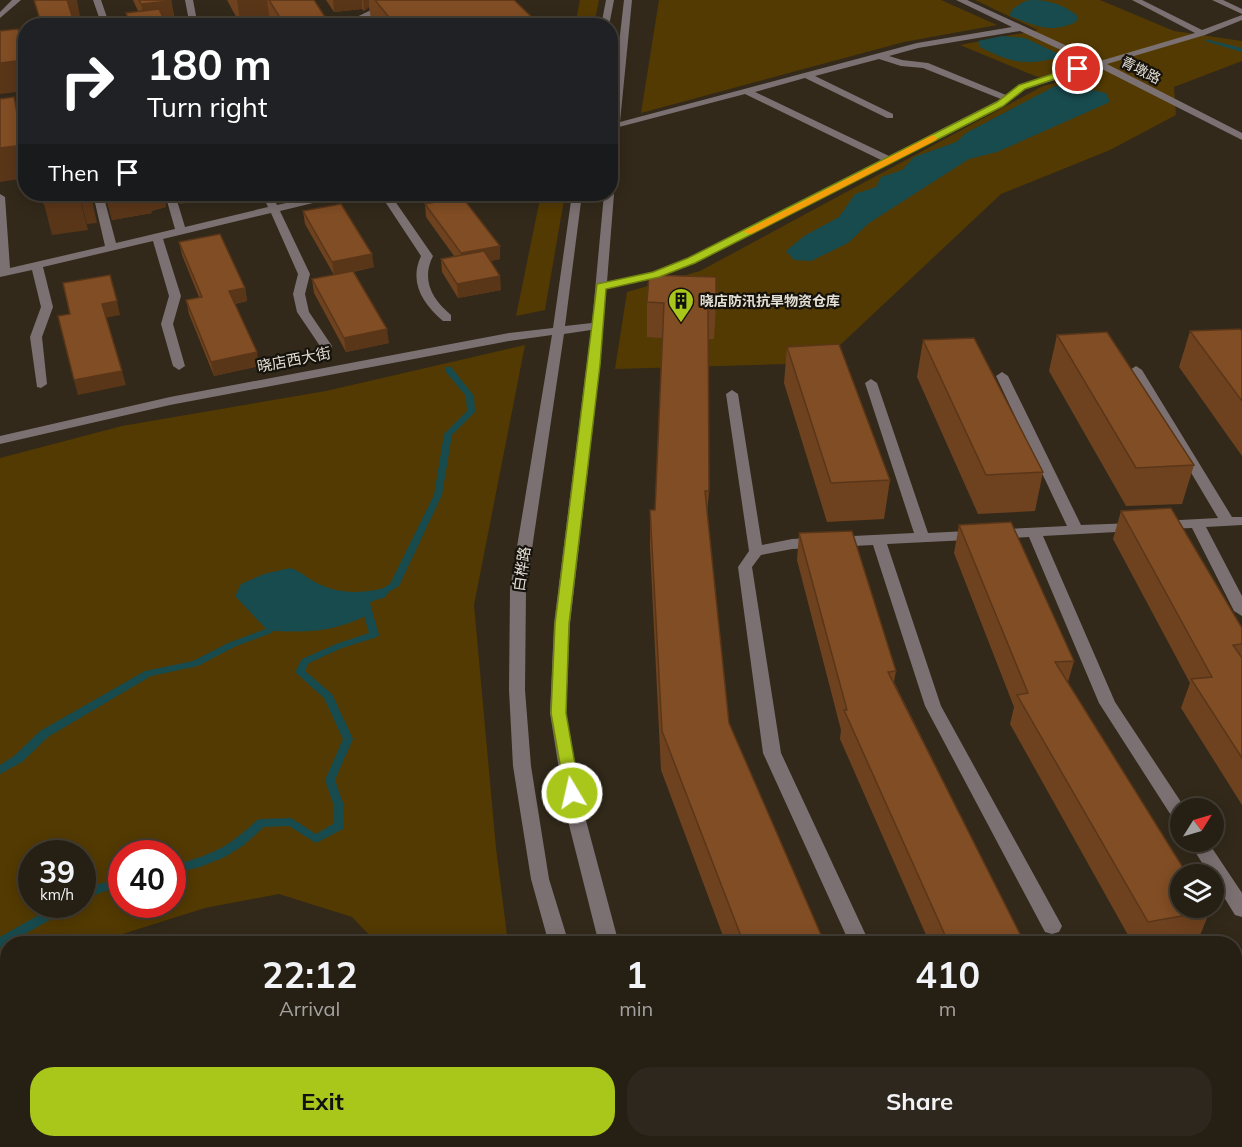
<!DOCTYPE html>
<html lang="en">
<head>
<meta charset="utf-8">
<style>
	:root { --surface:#261f14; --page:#2e271d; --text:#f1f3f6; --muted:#a4a2a0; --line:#423d34; --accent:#a9c71a }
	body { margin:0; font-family:Mulish,"Noto Sans SC",sans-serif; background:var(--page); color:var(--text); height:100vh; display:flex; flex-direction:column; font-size:22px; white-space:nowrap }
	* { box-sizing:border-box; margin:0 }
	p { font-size:20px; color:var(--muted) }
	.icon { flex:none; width:33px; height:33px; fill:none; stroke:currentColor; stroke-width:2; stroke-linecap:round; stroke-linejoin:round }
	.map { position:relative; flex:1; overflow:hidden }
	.panel { position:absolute; left:0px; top:936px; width:1242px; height:212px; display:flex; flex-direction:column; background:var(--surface); border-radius:24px 24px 0 0; box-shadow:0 3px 15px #0003,0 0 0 2px var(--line) }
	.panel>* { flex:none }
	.top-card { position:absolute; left:18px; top:18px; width:600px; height:183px; border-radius:24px; box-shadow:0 3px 15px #0003,0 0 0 2px var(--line); background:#202124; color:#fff; overflow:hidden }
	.needle { width:39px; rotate:53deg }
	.fabs { position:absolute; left:1170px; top:798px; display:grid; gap:12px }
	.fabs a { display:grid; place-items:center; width:54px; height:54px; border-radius:50%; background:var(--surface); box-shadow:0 3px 15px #0003,0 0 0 2px var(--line); font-size:30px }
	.speed { position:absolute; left:18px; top:840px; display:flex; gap:12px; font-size:30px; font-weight:700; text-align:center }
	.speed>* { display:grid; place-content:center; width:78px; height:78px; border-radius:50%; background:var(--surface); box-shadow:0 3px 15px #0003,0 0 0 2px var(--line); line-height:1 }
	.speed small { font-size:15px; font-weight:400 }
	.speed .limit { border:9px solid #d22; background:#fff; color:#111 }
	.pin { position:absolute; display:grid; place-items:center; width:51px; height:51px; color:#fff; margin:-26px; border:3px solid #fff; border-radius:50%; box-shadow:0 2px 6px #0007 }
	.me { position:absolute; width:66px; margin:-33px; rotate:351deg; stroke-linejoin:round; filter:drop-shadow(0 0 4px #0008) }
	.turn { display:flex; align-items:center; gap:21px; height:126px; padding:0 30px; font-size:27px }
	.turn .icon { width:78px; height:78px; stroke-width:2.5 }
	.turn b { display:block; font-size:42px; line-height:51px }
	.then { display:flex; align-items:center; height:57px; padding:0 30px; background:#0003; gap:12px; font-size:22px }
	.eta { display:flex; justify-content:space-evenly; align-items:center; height:102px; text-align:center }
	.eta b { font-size:36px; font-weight:700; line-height:42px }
	.button { display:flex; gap:12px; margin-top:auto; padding:12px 30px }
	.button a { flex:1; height:69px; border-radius:24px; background:var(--accent); color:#111; font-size:24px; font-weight:700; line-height:69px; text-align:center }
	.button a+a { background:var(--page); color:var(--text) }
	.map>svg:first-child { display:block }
	.green { fill:#533a02; fill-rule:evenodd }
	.water { fill:#184b4e }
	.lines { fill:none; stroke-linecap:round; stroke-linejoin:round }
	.stream { fill:#184b4e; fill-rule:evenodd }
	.minor { fill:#7c7172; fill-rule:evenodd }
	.wall { fill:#6f421f }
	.shaded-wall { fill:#5a3619 }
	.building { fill:#814d24; stroke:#5a3619; stroke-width:1.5 }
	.route { fill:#a9c71a; stroke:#6e8111; stroke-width:1.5 }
	.slow { fill:#f59e0b }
	.labels { text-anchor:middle; stroke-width:4.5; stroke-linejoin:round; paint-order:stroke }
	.far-street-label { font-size:14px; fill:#e5e0d6; stroke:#16120c }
	.far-poi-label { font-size:14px; font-weight:bold; fill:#e5e0d6; stroke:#16120c; text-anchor:start }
	.street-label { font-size:15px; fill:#e5e0d6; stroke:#16120c }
</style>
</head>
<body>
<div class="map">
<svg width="1242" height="1147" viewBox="0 0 1242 1147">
	<rect width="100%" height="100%" fill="#32291a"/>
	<path class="green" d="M 580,0 L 599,0 L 594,25 L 575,25 Z
		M 659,0 L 941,0 L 997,25 L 904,42 L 641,113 Z
		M 975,0 L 1100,0 L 1174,31 L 1242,41 L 1242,61 L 1174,87 L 1176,115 L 1110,150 L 1001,194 L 821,363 L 615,369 L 627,292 L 700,271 L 1043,86 L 1060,82 L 1035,76 L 960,45 L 1038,30 Z
		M 541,194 L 565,194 L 545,310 L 516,316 Z
		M 525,345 L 474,605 L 496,848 L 508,943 L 377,943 L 352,917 L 279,894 L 205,908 L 94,943 L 8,944 L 7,991 L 0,996 L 0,458 L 122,426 L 326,391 ZM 32,854 L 82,854 L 82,904 L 32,904 ZM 122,854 L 172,854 L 172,904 L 122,904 Z"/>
	<path class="water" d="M 1032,0 C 1051,0 1063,5 1078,16 L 1076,22 C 1049,34 1036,26 1010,16 L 1011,10 L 1025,1 Z
		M 1002,36 L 1025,38 L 1059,54 L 1060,57 C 1026,66 1011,63 980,47 L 978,41 Z
		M 1070,85 L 1106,93 L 1110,102 L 997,152 L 969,159 L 869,223 L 848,243 L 811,261 L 794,260 L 786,251 L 804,236 L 839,217 L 855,194 L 876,187 L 881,177 L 902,170 L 914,157 L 956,142 L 966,133 L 1055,86 Z
		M 290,568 C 300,571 306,577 315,582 C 341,596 366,593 394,586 L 384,598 L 365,602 L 368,615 C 330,633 309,632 268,631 L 235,596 L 241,584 L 264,574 Z"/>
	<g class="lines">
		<path class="stream" d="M 1205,39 L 1242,48 L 1242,52 L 1205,41 Z
			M 445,367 L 451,367 L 474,396 L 475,412 L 452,435 L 442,495 L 399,586 L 370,603 L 379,635 L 377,637 L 342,648 L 309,663 L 305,671 L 332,694 L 353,739 L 335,780 L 343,803 L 344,826 L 343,829 L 316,843 L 289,826 L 264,827 L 244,845 L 225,857 L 200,867 L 172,874 L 172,865 C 210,856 229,847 257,820 L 261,819 L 291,818 L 316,834 L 333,824 L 333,803 L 325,780 L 343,739 L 324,698 L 295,672 L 302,659 L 336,644 L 369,633 L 360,602 L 362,600 L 390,584 L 434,495 L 444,434 L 467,411 L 466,396 L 445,371 Z
			M 268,628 L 273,631 L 271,633 L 234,647 L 198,666 L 151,676 L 48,737 L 22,762 L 0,774 L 0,765 L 14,756 L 40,731 L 145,671 L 193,661 L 228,643 Z
			M 122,878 L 122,887 L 102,892 L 82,901 L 82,891 L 95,885 Z
			M 58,904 L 74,904 L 73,907 L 0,948 L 0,937 Z"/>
		<path class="minor" d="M 12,0 L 21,0 L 0,18 L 0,12 Z
			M 93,0 L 101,0 L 110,26 L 102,26 Z
			M 185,0 L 193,0 L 198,26 L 190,26 Z
			M 373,0 L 381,0 L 384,4 C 373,18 356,26 338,26 L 369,11 L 376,4 Z
			M 606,0 L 614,0 L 609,26 L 601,26 Z
			M 624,0 L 632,0 L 620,122 L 917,43 L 1012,27 L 956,0 L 967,0 L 1100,61 L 1195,33 L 1132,0 L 1142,0 L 1202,30 L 1242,15 L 1242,20 L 1205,35 L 1107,64 L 1242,133 L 1242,140 L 1098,67 L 1025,89 L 1003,106 L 696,262 L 659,277 L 606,289 L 600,365 L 570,624 L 566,713 L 584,813 L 619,944 L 599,944 L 566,813 L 550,713 L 554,624 L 591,330 L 564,334 L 526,589 L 525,690 L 531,766 L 549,879 L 569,944 L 549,944 L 531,879 L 513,766 L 509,690 L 510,589 L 552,335 L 509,341 L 170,405 L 0,444 L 0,436 L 170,397 L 509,333 L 553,328 L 572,194 L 582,194 L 565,326 L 592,323 L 604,194 L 610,194 L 610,191 L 614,194 L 607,282 L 652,272 L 688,258 L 881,160 L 745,94 L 619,127 L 615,172 L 610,175 L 610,122 ZM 1020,31 L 1091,64 L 1019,85 L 1006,95 L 928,63 L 902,60 L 889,56 L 918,48 ZM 879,59 L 901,66 L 923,68 L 1001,99 L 889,156 L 755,92 L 805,78 L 887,118 L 893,118 L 893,114 L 815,76 Z
			M 1212,0 L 1223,0 L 1242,9 L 1242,14 Z
			M 0,194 L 5,197 L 10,268 L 105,246 L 93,194 L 103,194 L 116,243 L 175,229 L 165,194 L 175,194 L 185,227 L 268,207 L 262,194 L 272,194 L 277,205 L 327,194 L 343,194 L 342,196 L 280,211 L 310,274 L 305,294 L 309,312 L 332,346 L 330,349 L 322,349 L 297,312 L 293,294 L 298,274 L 271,213 L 163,239 L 181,296 L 173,324 L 185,366 L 179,370 L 173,366 L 161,324 L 169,296 L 153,241 L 43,267 L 53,307 L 42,337 L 47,384 L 41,388 L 37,387 L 30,337 L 41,307 L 32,270 L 0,277 Z
			M 380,194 L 390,194 L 433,256 C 421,280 432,299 451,315 L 451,321 L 443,321 C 422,303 409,282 421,256 Z
			M 1136,366 L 1142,370 L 1232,517 L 1242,517 L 1242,525 L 1206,527 L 1242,596 L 1242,616 L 1234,611 L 1192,528 L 1161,529 L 1154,525 L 1161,521 L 1218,518 L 1130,370 Z
			M 1002,372 L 1008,376 L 1081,525 L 1134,523 L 1141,527 L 1134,531 L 1043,536 L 1115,702 L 1185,808 L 1180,808 L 1180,822 L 1174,820 L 1099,703 L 1029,537 L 887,544 L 941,706 L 1062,926 L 1059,932 L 1052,934 L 1045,932 L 925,706 L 873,545 L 792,549 L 761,555 L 752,567 L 781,753 L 870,944 L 850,944 L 763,753 L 738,567 L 749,551 L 726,394 L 732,390 L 738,394 L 762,545 L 792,539 L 914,533 L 865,383 L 871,379 L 877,383 L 928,533 L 1067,526 L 996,376 Z
			M 1189,842 L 1208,842 L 1242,893 L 1242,917 L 1235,915 L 1214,881 L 1214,874 L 1209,874 Z
			M 608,1140 L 630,1140 L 632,1147 L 610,1147 Z
			M 664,1140 L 686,1140 L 689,1147 L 667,1147 Z
			M 871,1140 L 909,1140 L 906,1147 L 868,1147 Z
			M 948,1140 L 971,1140 L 974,1147 L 951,1147 Z
			M 1169,1140 L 1193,1140 L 1196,1147 L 1172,1147 Z"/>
	</g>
	<path class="wall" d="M 133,0 L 171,0 L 176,26 L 129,26 L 126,13 L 138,11 Z
		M 227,0 L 314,0 L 331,26 L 271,26 L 270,22 L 241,26 Z
		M 326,0 L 514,0 L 541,26 L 376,26 L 371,19 L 369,7 L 364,11 L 362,9 L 334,12 Z
		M 105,194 L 164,194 L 166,207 L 151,211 L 152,213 L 112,220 Z
		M 425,204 L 500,246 L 500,259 L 490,261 L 501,290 L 458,298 L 442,272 L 441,259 L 454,256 L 426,217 Z
		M 303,211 L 374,267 L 353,272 L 389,343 L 346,352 L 314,293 L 312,279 L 334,275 L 305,224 Z
		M 179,242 L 245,288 L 247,301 L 235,304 L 259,366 L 214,376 L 189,314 L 186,300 L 199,297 L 182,255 Z
		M 647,302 L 716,304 L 714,339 L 708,339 L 709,491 L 707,516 L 729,723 L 825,944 L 726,944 L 661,770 L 650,548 L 650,510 L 655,510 L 662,338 L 647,337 Z
		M 1190,331 L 1242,331 L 1242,456 L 1179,367 Z
		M 1057,335 L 1194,465 L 1182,504 L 1126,506 L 1049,371 Z
		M 923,340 L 1043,472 L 1035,511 L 978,514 L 917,377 Z
		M 787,347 L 890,480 L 884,519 L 827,522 L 784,383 Z
		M 1121,511 L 1242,628 L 1242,805 L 1181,708 L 1190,683 L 1113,539 Z
		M 959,525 L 1074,661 L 1068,682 L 1210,911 L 1198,940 L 1179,944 L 1133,944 L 1010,724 L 1014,707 L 954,553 Z
		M 799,533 L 896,671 L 894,682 L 1025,944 L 930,944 L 840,739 L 841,730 L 797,560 Z
		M 1041,1140 L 1159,1140 L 1164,1147 L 1041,1147 L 1039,1144 Z"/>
	<path class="shaded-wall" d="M 66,0 L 77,0 L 80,16 L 70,18 Z
		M 237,0 L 267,0 L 270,22 L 241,26 Z
		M 333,0 L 362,0 L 362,9 L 334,12 Z
		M 363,0 L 369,0 L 369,7 L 364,11 Z
		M 171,1 L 176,26 L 145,26 L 141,4 Z
		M 73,19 L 74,26 L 41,26 L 41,23 Z
		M 18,29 L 26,56 L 26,91 L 0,94 L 0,63 Z
		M 14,97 L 22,128 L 26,144 L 26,178 L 0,182 L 0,148 Z
		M 79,194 L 92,194 L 91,195 L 97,223 L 87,224 Z
		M 106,194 L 164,194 L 166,207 L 151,211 L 152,213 L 112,220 Z
		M 178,194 L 228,194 L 228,197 L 180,204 Z
		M 80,199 L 88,230 L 52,235 L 44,204 Z
		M 500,246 L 500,259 L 462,267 L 461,253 Z
		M 372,254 L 374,267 L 334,275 L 332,262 Z
		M 500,276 L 501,290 L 458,298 L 457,284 Z
		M 245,288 L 247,301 L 232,304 L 229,291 Z
		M 117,301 L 120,315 L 105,318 L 102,304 Z
		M 387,329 L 389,343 L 346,352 L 344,338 Z
		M 257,352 L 259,366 L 214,376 L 211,362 Z
		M 122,371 L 126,385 L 78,395 L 74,380 Z"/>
	<path class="building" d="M 34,0 L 67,0 L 73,19 L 41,23 Z
		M 139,0 L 171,0 L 171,1 L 141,4 Z
		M 269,0 L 314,0 L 331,26 L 285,26 Z
		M 375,0 L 514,0 L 541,26 L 396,26 Z
		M 159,9 L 167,26 L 131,26 L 126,13 Z
		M 18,29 L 25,60 L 0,63 L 0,31 Z
		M 14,97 L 23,145 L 0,148 L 0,99 Z
		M 42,194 L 79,194 L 80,199 L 44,204 Z
		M 462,197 L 500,246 L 461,253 L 425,204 Z
		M 341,204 L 372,254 L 332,262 L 303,211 Z
		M 220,234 L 245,288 L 229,291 L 257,352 L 211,362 L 186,300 L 202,297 L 179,242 Z
		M 484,251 L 500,276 L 457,284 L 441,259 Z
		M 353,271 L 387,329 L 344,338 L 312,279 Z
		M 110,275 L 117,301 L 102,304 L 122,371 L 74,380 L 58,316 L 70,314 L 63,283 Z
		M 649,275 L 716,277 L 716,304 L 708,304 L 709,491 L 705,491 L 729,723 L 825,944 L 744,944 L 662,731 L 650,510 L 655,510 L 664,303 L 647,302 Z
		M 1240,329 L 1242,331 L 1242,401 L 1190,331 Z
		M 1107,332 L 1194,465 L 1136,468 L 1057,335 Z
		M 974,338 L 1043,472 L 986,475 L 923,340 Z
		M 839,344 L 890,480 L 831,483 L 787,347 Z
		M 1171,508 L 1242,628 L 1242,644 L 1233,645 L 1242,658 L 1242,758 L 1191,679 L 1212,677 L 1121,511 Z
		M 1011,522 L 1074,661 L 1055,662 L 1187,874 L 1180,874 L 1180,908 L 1208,908 L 1210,911 L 1148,922 L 1017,695 L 1028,693 L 959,525 Z
		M 852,531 L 896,671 L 888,672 L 1025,944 L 949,944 L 844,710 L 847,710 L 799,533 Z
		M 1234,1031 L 1238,1038 L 1234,1038 Z
		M 1076,1140 L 1159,1140 L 1164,1147 L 1081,1147 Z
		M 913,1142 L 916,1147 L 900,1147 Z"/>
	<path class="route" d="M 1078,66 L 1081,70 L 1025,89 L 1003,106 L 695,263 L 659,277 L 606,289 L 600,365 L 569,624 L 566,713 L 580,793 L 577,798 L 566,798 L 551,713 L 555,624 L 597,284 L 653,272 L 688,258 L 997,102 L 1019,85 Z"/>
	<path class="slow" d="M 933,135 L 937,138 L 936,140 L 751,234 L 743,232 Z"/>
	<defs>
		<symbol id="building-pin" viewBox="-11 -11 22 30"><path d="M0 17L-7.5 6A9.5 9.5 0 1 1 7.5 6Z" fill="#a9c71a" stroke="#16120c"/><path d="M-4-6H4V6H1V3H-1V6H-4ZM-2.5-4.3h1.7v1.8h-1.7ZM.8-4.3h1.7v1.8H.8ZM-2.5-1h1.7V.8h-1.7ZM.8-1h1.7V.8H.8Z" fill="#111"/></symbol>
	</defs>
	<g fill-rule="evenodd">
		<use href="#building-pin" x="666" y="286" width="30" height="40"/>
	</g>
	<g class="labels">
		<g class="far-street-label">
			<text transform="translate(1141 70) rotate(27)" y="5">青墩路</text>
		</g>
		<g class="far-poi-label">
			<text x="700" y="306">晓店防汛抗旱物资仓库</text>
		</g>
		<g class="street-label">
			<text transform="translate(294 360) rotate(-11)" y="5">晓店西大街</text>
			<text transform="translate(522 569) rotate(-82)" y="5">白桦路</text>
		</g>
	</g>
</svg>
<div class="fabs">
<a><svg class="needle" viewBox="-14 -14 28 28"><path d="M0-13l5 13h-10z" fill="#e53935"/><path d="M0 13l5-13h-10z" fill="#a4a2a0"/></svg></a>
<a><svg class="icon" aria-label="layers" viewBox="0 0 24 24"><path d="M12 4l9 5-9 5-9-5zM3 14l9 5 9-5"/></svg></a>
</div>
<div class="speed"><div>39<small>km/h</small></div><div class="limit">40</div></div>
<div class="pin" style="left:1078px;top:69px;background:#d93025"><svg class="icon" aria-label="arrive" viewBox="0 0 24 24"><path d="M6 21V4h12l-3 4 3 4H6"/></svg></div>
<svg class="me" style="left:572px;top:793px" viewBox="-20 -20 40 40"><circle r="17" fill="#a9c71a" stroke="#fff" stroke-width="3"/><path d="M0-11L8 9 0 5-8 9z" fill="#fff"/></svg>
<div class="top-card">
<div class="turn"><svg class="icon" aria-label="right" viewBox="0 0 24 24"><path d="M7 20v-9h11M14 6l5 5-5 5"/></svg><div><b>180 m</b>Turn right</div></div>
<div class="then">Then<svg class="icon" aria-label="arrive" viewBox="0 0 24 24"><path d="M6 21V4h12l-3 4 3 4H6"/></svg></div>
</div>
<section class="panel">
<div class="eta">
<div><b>22:12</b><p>Arrival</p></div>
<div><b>1</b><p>min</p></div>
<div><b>410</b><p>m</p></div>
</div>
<div class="button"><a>Exit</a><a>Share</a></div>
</section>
</div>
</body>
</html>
